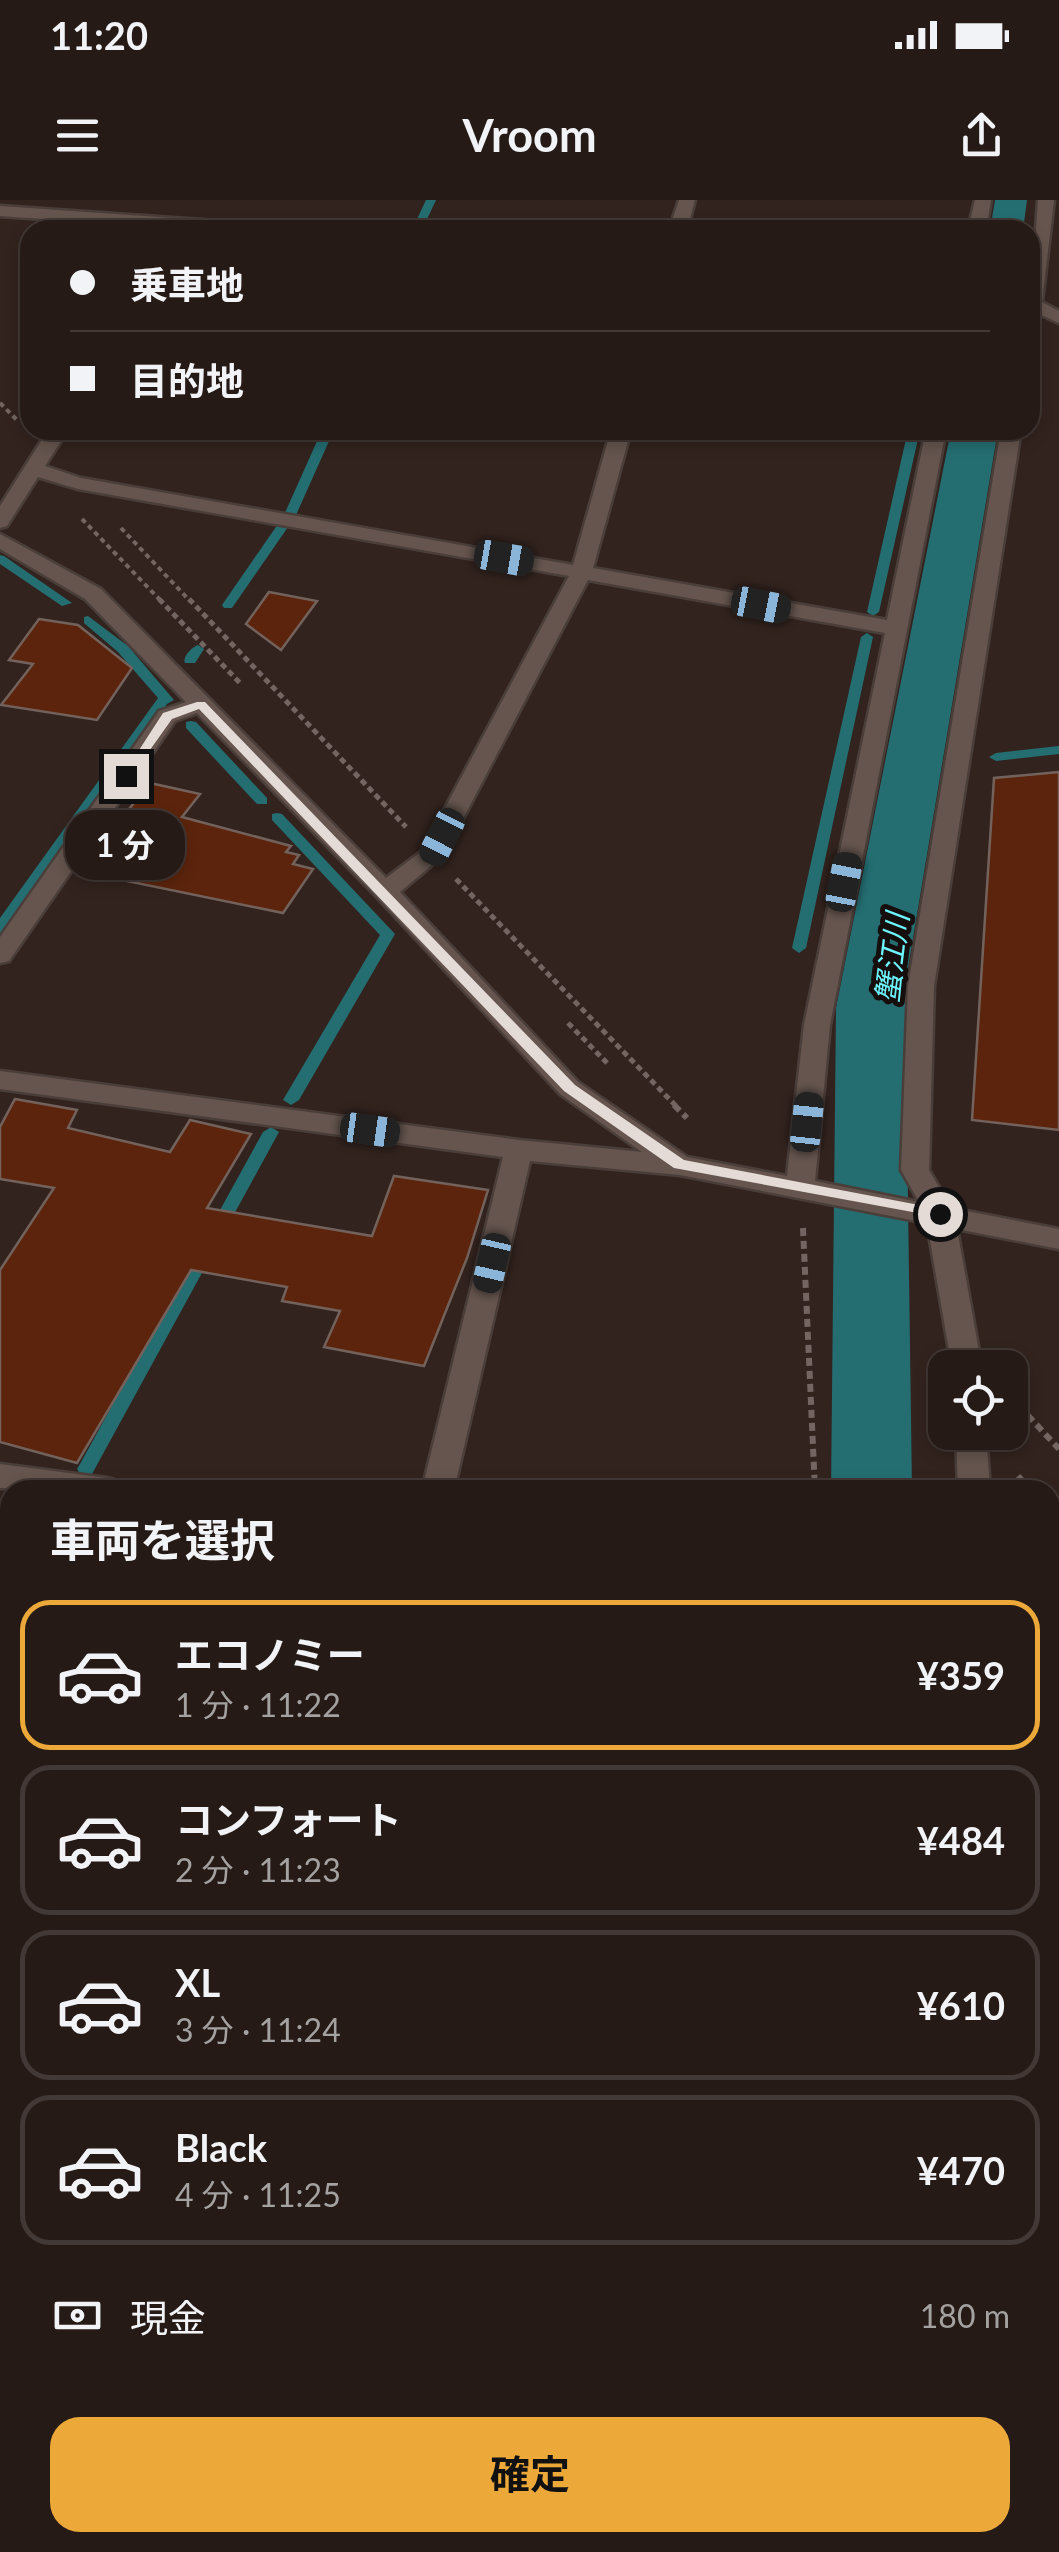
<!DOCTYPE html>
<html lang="ja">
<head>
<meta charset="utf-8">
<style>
	:root { --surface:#261a16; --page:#322723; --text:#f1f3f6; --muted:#a4a1a1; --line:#423835; --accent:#eca93a }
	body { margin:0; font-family:Lato,"Noto Sans JP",sans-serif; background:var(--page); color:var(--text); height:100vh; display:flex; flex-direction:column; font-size:38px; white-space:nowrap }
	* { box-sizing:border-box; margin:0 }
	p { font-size:32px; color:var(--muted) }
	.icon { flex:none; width:55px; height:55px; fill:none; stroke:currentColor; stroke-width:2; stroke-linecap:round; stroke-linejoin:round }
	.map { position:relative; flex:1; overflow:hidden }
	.sheet { position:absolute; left:0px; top:1280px; width:1060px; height:1072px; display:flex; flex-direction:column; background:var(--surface); border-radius:30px 30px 0 0; box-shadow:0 5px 15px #0003,0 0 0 2px var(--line) }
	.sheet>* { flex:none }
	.guide { position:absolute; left:20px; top:20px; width:1020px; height:220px; border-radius:30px; box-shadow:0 5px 15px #0003,0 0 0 2px var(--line); display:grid; align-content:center; height:220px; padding:0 50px; background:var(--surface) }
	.buttons { position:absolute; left:928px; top:1150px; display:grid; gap:20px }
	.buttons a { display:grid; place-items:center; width:100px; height:100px; border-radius:20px; background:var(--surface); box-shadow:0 5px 15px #0003,0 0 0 2px var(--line); font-size:50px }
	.end { position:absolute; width:45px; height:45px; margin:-22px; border:12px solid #e4dbd7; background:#111; box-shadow:0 0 0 5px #111 }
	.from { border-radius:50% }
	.bubble { position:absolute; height:70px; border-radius:30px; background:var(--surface); box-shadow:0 5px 15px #0003,0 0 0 2px var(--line); font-size:32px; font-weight:700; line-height:70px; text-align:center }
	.car { position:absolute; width:30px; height:60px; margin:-30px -15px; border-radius:12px; box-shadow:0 0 8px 2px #0007; background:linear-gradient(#222 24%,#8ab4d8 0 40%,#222 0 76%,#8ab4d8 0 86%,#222 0) }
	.guide b { display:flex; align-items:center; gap:35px; height:95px; font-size:38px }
	.guide b+b { border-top:2px solid var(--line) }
	.guide i { width:25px; height:25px; background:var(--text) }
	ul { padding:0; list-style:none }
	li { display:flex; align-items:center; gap:30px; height:150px; margin:0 20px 15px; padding:0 30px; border:5px solid var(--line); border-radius:30px }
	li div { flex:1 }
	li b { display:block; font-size:38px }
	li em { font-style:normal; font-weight:700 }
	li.selected { border-color:var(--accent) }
	li>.icon { width:90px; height:90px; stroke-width:1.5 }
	h2 { padding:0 50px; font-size:45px; line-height:120px }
	.pay { display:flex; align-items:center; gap:25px; height:110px; padding:0 50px; font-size:38px }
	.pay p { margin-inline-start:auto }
	.action { display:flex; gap:20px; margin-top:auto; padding:20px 50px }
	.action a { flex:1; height:115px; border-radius:30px; background:var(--accent); color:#111; font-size:40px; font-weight:700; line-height:115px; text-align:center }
	.status { display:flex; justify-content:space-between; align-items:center; height:70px; padding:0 50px; background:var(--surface); direction:ltr }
	.status svg { height:28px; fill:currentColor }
	header { display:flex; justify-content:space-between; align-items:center; height:130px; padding:0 50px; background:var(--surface); font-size:45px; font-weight:700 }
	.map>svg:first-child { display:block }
	.water { fill:#246e72 }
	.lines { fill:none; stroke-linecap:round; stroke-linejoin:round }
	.stream { fill:#246e72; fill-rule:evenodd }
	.building { fill:#5c240c; stroke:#73625b; stroke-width:2.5 }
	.minor-casing { stroke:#4a3e3a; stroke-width:5 }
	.path-far3 { stroke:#736662; stroke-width:4; stroke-dasharray:5 4; stroke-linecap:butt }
	.path-far2 { stroke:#736662; stroke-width:5; stroke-dasharray:6 4; stroke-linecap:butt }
	.path-far1 { stroke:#736662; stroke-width:6; stroke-dasharray:8 5; stroke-linecap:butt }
	.path { stroke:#736662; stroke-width:8; stroke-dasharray:10 6; stroke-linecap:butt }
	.minor { fill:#65554e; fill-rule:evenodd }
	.route { fill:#e4dbd7 }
	.labels { text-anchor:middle; stroke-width:10; stroke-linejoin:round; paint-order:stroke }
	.water-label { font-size:30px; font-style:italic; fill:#6cf5fd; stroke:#150e0c }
</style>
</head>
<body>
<div class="status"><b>11:20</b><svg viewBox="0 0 49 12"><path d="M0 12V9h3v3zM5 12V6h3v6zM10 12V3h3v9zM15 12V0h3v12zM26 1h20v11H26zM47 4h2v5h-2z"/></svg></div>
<header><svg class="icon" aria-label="menu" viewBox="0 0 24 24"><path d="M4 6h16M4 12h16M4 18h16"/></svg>Vroom<svg class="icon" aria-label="share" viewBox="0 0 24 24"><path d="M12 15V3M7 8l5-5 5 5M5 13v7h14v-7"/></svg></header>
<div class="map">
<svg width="1059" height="2352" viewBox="0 0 1059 2352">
	<rect width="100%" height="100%" fill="#32231e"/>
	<g class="water">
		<polygon points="995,0 1027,0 1023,30 990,30"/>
		<polygon points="951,230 998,230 905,786 912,1290 831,1290 836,808"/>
		<polygon points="860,2343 968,2343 969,2352 860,2352"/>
	</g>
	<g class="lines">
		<g class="stream">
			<polygon points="426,0 436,0 422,30 412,30"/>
			<polygon points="322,230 334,230 296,315 286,318 284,315"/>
			<polygon points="908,230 920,230 879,412 873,416 867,412"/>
			<polygon points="278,324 288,327 232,408 224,408 222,405"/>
			<polygon points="0,355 4,356 72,403 62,406 0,364"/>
			<polygon points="88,416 128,446 174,500 167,504 5,731 0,733 0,718 158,498 118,452 84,423 84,417"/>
			<polygon points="867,433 873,437 806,748 799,753 792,748 861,437"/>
			<path d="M198,445l6,4 -9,14h-10c-3,-6 7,-16 13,-18z"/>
			<polygon points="191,521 196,522 267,598 267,604 257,604 186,528 186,522"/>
			<polygon points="1059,546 1059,554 996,561 989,557 996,553"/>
			<polygon points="277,613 282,614 395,734 299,900 291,905 283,900 380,735 272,620 272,614"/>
			<polygon points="271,927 279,932 92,1274 80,1274 77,1269 80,1264 263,932"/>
			<polygon points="10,1398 10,1424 7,1430 0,1432 0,1406 3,1401"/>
			<polygon points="10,2039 10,2078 5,2080 0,2078 0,2047 2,2043"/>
			<polygon points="0,2122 10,2124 10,2148 0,2146"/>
			<polygon points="447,2342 472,2342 472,2352 446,2352"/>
			<polygon points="725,2342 750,2342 751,2352 725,2352"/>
		</g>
	</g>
	<g class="building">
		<polygon points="269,392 317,401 281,450 246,424"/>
		<polygon points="39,419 78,425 132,468 97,520 1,505 33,464 9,460"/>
		<polygon points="1059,572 1059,930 972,920 994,578"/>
		<polygon points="150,583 200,594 182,617 291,646 286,652 299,655 293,664 313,669 283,713 117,679 138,651 102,643"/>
		<polygon points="15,899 77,910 68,928 170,952 190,920 251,934 207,1008 372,1036 394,976 488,990 467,1058 424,1166 324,1147 340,1111 282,1101 287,1087 191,1070 77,1263 0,1242 0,1070 54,988 0,979 0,927"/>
	</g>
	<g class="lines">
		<defs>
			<g id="minor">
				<polygon points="679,0 695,0 687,30 669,30"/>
				<polygon points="975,0 991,0 986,30 968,30"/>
				<polygon points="1038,0 1054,0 1042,102 1059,111 1059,123 1037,113 1030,115"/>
				<polygon points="0,6 275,25 284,30 200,30 0,16"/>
				<path d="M48,230h20l-23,36 36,12 492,87 38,-135h20l-38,138 294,52 39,-190h20l-116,595 -15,156 104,21 -18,-32 7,-184 93,-556h20l-87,556 -5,184 22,38 108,21v20l-102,-20 25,139h-30l-25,-145 -247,-48 -150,-14 -76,329h-32l81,-333 -503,-68v-18l519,69 123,12 -82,-58 -184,-198 -179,-183 -22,8 -166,240 -9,2v-26l159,-226 27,-9 -101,-103 -85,-50v-15l101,55 285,289 36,-27 147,-275 -491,-87 -40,-12 -31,49 -7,2v-22zM588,380l297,53 -81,392 -17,151 -100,-19 -109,-75 -178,-190 44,-37z"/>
				<polygon points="956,1232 986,1232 990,1290 958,1290"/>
				<polygon points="0,1264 107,1278 118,1281 123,1290 0,1288"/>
				<polygon points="10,1434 10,1476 0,1480 0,1438"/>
				<polygon points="1050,1984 1059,1986 1059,2024 1050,2022"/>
				<polygon points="0,2085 10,2086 10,2126 0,2125"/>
				<polygon points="161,2342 204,2342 203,2352 159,2352"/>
				<polygon points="748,2342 790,2342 791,2352 747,2352"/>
			</g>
		</defs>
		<use href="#minor" class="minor-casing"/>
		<g class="path-far3">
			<polyline points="0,203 19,222"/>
			<polyline points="82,319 162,402"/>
			<polyline points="121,328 191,402"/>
		</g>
		<g class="path-far2">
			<polyline points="159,399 240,483"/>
			<polyline points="189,399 406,627"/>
			<polyline points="456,679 677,907"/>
			<polyline points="568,823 608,864"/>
		</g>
		<g class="path-far1">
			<polyline points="674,905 687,918"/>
			<polyline points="803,1028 815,1290"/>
			<polyline points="1010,1196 1059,1249"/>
			<polyline points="1018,1276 1031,1290"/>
			<polyline points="1050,1310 1059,1319"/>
		</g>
		<g class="path">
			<polyline points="1050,2229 1059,2314"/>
			<polyline points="1003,2342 1004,2352"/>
		</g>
		<use href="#minor" class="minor"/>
	</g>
	<polygon class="route" points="197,502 205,502 575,885 684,960 940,1009 945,1010 945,1018 674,968 564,891 199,509 172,519 130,578 121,578 163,513"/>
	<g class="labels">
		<g class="water-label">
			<text transform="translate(893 758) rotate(-83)" y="10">蟹江川</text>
		</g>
	</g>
</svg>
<div class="buttons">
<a><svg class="icon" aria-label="locate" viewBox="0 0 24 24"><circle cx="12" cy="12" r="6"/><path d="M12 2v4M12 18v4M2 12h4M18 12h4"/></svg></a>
</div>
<i class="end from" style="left:940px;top:1014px"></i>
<i class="end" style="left:126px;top:576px"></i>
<div class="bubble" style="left:65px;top:610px;width:120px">1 分</div>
<i class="car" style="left:504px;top:358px;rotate:100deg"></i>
<i class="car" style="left:761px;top:405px;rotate:101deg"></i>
<i class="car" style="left:442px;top:637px;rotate:207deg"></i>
<i class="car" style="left:844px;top:682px;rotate:11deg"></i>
<i class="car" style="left:807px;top:922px;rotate:6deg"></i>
<i class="car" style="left:370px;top:930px;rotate:98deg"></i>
<i class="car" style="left:492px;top:1063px;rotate:193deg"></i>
<div class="guide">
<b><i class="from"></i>乗車地</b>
<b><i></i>目的地</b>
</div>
<section class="sheet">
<h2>車両を選択</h2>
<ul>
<li class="selected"><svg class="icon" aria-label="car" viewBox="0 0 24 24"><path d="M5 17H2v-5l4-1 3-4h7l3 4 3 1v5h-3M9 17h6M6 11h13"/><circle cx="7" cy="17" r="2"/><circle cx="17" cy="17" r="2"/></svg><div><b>エコノミー</b><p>1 分 · 11:22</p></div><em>¥359</em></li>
<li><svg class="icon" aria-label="car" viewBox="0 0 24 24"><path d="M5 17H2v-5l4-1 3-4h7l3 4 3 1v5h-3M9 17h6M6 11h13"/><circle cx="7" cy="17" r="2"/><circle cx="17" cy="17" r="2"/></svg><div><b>コンフォート</b><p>2 分 · 11:23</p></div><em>¥484</em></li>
<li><svg class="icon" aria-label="car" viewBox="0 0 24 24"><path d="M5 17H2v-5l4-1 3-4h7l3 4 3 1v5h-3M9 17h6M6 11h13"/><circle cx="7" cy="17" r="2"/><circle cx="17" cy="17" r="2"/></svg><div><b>XL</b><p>3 分 · 11:24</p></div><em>¥610</em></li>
<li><svg class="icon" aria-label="car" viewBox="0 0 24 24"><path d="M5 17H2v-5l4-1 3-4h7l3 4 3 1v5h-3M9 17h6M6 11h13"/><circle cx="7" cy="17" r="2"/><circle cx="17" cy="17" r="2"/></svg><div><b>Black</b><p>4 分 · 11:25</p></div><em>¥470</em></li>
</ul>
<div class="pay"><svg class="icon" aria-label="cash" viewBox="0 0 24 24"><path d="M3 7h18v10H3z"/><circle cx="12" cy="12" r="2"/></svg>現金<p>180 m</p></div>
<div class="action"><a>確定</a></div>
</section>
</div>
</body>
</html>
